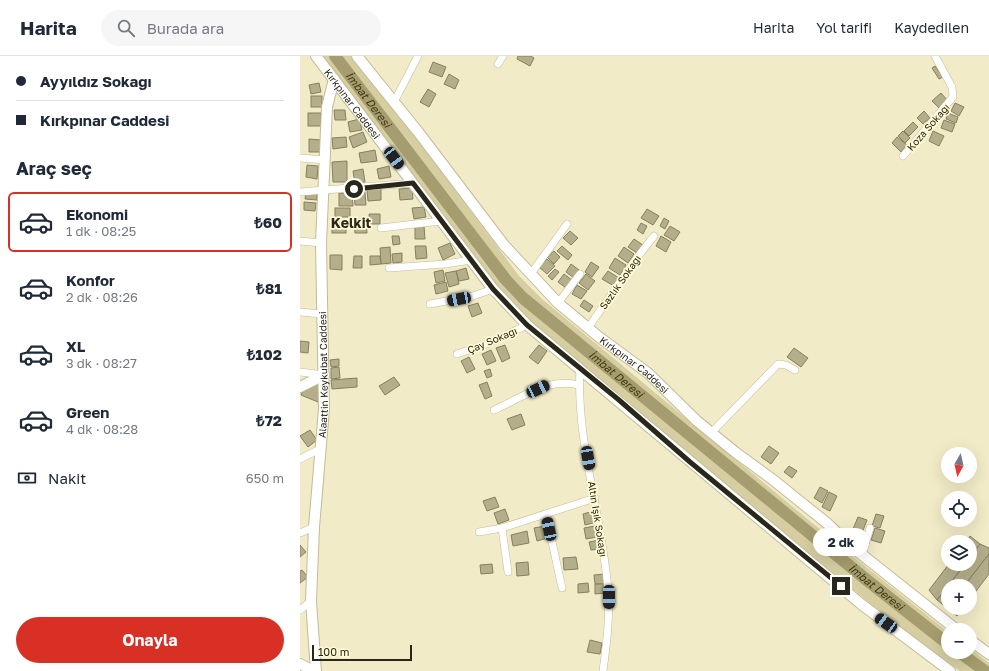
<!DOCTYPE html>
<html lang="tr">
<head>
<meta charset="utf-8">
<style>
	:root { --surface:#fff; --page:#f6f6f7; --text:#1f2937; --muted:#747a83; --line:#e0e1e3; --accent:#d93025 }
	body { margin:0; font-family:"Golos Text",sans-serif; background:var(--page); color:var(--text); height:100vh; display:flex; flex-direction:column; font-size:15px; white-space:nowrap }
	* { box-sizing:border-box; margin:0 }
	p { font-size:13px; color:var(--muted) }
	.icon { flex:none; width:22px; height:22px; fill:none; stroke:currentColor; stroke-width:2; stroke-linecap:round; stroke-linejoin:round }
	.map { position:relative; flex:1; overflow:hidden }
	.drawer { display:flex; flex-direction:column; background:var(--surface); width:300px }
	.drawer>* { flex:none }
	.guide { display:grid; align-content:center; height:88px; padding:0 16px; background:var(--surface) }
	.needle { width:26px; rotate:188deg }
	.tools { position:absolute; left:641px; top:391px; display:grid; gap:8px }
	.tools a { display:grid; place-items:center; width:36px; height:36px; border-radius:50%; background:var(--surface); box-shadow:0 4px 16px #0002; font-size:20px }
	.scale { position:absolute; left:12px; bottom:10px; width:100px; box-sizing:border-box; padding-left:4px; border:2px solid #292719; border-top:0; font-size:11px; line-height:14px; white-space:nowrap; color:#292719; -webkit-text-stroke:3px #fff9d4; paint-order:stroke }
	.end { position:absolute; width:18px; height:18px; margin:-9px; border:5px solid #292719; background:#fff; box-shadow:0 0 0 2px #fff }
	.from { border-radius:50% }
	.bubble { position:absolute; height:28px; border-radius:14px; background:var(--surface); box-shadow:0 4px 16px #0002; font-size:13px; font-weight:700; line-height:28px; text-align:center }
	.car { position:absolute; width:12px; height:24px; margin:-12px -6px; border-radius:5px; box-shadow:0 0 3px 1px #0007; background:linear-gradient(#222 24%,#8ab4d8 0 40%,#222 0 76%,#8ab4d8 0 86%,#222 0) }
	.guide b { display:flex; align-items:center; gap:14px; height:38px; font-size:15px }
	.guide b+b { border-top:1px solid var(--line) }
	.guide i { width:10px; height:10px; background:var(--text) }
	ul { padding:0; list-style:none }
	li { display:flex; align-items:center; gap:12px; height:60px; margin:0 8px 6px; padding:0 8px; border:2px solid transparent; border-radius:6px }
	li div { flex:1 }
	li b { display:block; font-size:15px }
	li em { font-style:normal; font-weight:700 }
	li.current { border-color:var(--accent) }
	li>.icon { width:36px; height:36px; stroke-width:1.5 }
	h2 { padding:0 16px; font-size:18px; line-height:48px }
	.pay { display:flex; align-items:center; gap:10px; height:44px; padding:0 16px; font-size:15px }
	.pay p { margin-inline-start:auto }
	.button { display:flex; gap:8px; margin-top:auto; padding:8px 16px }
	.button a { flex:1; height:46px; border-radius:24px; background:var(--accent); color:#fff; font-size:16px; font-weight:700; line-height:46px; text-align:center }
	header { display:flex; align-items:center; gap:24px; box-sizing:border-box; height:56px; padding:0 20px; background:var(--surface); border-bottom:1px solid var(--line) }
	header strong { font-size:19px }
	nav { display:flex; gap:22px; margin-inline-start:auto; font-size:14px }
	.search { width:280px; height:36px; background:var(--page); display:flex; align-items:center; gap:10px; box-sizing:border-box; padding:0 14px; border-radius:22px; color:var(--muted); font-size:15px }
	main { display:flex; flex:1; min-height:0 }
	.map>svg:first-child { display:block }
	.green { fill:#d6cea1 }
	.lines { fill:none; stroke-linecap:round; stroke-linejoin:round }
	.river { stroke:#a59d6f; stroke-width:12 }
	.building { fill:#b4ae8b; stroke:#86805e }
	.street-casing { stroke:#c2bc98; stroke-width:8 }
	.secondary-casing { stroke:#c2bc98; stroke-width:12 }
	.street { stroke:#fff; stroke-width:7 }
	.secondary { stroke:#fff; stroke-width:10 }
	.route { stroke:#292719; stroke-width:5 }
	.labels { text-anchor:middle; stroke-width:3.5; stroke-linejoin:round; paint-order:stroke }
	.street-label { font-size:10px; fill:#292719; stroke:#fff9d4 }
	.water-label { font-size:11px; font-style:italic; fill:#3e3812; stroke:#fff9d4 }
	.district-label { font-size:14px; font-weight:bold; fill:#292719; stroke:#fff9d4 }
</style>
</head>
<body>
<header>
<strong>Harita</strong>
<div class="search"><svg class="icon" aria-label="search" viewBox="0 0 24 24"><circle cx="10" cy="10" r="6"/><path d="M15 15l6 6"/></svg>Burada ara</div>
<nav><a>Harita</a><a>Yol tarifi</a><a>Kaydedilen</a></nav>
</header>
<main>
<section class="drawer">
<div class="guide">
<b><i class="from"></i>Ayyıldız Sokağı</b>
<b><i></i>Kırkpınar Caddesi</b>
</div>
<h2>Araç seç</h2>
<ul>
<li class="current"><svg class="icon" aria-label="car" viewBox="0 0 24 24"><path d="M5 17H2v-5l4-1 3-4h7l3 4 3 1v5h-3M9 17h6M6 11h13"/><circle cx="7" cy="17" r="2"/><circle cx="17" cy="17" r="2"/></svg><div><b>Ekonomi</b><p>1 dk · 08:25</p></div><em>₺60</em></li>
<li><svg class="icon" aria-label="car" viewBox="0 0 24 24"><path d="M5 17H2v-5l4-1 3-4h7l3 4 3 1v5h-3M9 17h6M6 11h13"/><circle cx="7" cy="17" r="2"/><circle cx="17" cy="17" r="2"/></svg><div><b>Konfor</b><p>2 dk · 08:26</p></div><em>₺81</em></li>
<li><svg class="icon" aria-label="car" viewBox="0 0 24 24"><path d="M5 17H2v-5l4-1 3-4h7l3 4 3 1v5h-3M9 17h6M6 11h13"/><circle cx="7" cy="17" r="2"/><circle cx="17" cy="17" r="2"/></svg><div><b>XL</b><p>3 dk · 08:27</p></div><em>₺102</em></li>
<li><svg class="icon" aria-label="car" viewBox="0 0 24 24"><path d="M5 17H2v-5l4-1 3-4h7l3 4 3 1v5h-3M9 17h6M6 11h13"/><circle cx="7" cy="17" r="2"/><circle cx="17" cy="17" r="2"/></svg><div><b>Green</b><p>4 dk · 08:28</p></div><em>₺72</em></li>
</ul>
<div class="pay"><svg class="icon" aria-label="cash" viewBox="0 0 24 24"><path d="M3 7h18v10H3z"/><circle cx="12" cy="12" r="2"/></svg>Nakit<p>650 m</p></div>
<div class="button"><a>Onayla</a></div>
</section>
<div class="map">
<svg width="689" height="615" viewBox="0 0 689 615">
	<rect width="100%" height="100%" fill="#f2ebc7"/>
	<polygon class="green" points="21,0 51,0 94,52 219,220 242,243 546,495 648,576 648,596 670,596 670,592 689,607 689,615 660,615 605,576 393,402 325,343 230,267 202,235 136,153 76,71"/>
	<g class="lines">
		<g class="river">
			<path id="s1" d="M35,0l171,224 17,18 345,283 80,63"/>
			<polyline points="659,596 685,615"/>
		</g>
	</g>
	<g class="building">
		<polygon points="218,0 231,0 234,2 230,10 217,3"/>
		<polygon points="133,6 146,11 142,21 129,16"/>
		<polygon points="635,10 643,21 639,23 632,12"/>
		<polygon points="149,18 159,24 155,33 144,28"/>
		<polygon points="19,27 21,36 11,38 9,29"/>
		<polygon points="128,33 136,38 129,51 120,46"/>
		<polygon points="641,37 648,45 640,53 632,45"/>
		<rect x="11" y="40" width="11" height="11"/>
		<polygon points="655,47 664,51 659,60 651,55"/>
		<polygon points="34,54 45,54 46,64 35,64"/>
		<polygon points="624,55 630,62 623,68 617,62"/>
		<rect x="8" y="57" width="13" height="13"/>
		<polygon points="648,57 658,61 656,67 646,63"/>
		<polygon points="59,63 62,74 50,76 48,66"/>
		<polygon points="644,64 655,68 652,76 641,72"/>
		<polygon points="613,66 618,71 609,80 604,75"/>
		<polygon points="603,75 610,82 605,87 598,80"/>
		<polygon points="633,75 644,80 639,90 629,85"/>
		<polygon points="63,76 67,86 53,92 49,81"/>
		<polygon points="46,81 47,91 33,93 32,82"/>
		<polygon points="597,81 607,89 601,96 592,87"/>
		<polygon points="9,83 21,84 20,96 9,96"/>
		<polygon points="75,94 77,105 61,107 59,97"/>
		<polygon points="47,105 47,126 33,126 32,106"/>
		<polygon points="7,109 18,110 17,123 6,121"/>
		<polygon points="89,110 91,121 79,123 77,113"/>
		<polygon points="63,113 65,126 55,127 53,115"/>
		<polygon points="112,132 113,143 100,144 99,133"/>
		<polygon points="81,133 81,144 68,145 67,134"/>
		<polygon points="65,136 66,149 55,149 54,137"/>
		<polygon points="6,137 17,137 17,144 5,143"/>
		<polygon points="39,137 52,137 53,150 39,150"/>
		<polygon points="4,146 16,147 15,155 4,154"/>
		<polygon points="124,151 126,161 114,163 112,152"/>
		<rect x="35" y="152" width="15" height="9"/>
		<polygon points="347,153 359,160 353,169 341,162"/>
		<polygon points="69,158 80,158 80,168 70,168"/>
		<polygon points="66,162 67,177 55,177 54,163"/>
		<polygon points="364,162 369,165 365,173 360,170"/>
		<rect x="32" y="164" width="14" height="13"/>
		<polygon points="341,167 347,170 343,178 337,174"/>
		<polygon points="124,170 125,183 115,183 115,171"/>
		<polygon points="370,170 380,176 374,185 364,179"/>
		<polygon points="270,175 278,182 271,189 263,182"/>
		<polygon points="92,180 99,180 100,188 93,189"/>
		<polygon points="361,180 371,186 366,196 356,190"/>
		<polygon points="334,183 343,189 337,197 328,191"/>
		<polygon points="150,187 155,198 143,204 138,192"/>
		<polygon points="115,190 126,190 127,202 116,203"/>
		<polygon points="262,190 272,199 268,204 257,195"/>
		<polygon points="90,191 91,207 81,208 80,192"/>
		<polygon points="324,191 334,198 328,207 318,200"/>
		<polygon points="254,195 260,201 254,208 247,201"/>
		<polygon points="102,197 102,206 93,207 92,198"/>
		<polygon points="30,199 42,199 42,214 30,213"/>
		<polygon points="54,200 62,200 62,212 53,212"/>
		<polygon points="70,200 80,200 81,208 70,209"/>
		<polygon points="315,202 326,209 320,219 309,212"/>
		<polygon points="247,203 255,210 247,218 239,211"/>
		<polygon points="291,206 299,211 292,221 285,216"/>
		<polygon points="271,208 279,214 274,222 266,216"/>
		<polygon points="166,212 169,223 159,225 156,215"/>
		<polygon points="255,213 259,216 252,224 248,220"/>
		<polygon points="143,214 145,225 136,227 134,216"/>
		<polygon points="156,215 159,228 149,231 145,217"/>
		<polygon points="308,215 319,222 314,230 302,223"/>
		<polygon points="264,218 272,224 266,232 258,226"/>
		<polygon points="286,218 295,225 288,234 279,227"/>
		<polygon points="146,226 148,235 136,238 134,229"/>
		<polygon points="277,229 287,235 281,243 272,238"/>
		<polygon points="284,244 293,250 289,256 280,250"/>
		<polygon points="178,247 182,257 172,261 168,250"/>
		<polygon points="0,285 9,286 8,297 0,296"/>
		<polygon points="205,289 210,302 202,306 196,292"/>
		<polygon points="239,289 247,295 238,308 229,301"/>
		<polygon points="494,292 508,302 501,311 487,301"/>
		<polygon points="191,294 196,305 187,309 182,298"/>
		<polygon points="169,301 175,313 167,317 161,305"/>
		<polygon points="39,303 39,310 31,311 30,304"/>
		<polygon points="39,311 40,322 31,323 31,312"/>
		<polygon points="190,313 192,320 187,322 184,315"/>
		<polygon points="94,321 100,329 85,339 79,330"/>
		<polygon points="57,322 57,331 32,333 31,324"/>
		<polygon points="14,324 22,328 21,340 18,346 1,339 4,332 7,334 9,329"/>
		<polygon points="187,326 192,340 185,343 179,329"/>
		<polygon points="221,358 225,369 212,374 207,363"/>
		<polygon points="10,374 17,384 8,391 0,380"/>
		<polygon points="469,390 479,397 471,408 461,401"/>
		<polygon points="489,410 497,415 492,422 484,416"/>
		<polygon points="520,431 528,435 522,447 514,442"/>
		<polygon points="529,436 537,440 530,455 522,451"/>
		<polygon points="195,441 199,451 187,455 183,445"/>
		<polygon points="205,453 209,464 198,468 194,457"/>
		<polygon points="294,455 297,466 285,469 283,458"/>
		<polygon points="576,458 584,460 580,472 572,470"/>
		<polygon points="558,461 567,464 562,477 553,473"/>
		<polygon points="245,470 248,482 237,485 234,472"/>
		<polygon points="295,470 297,481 286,483 284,472"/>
		<polygon points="575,472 585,475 581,487 571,484"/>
		<polygon points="227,475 229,487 213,490 211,479"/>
		<polygon points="670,480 680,488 670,502 670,486 666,486"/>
		<polygon points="299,484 300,493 291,494 289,486"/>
		<polygon points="680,488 689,492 689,498 664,530 648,530 665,508 670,508 670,502"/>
		<polygon points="0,489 6,496 0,501"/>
		<polygon points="689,498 689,518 670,543 670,530 664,530"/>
		<polygon points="276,501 278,513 264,514 263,502"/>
		<polygon points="228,506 229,519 217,520 216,507"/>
		<polygon points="192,508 193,517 181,518 180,509"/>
		<polygon points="649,508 665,508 637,544 629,534"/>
		<polygon points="2,514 8,521 0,527 0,515"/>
		<polygon points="304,518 305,528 295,528 294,519"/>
		<polygon points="288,527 289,536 278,537 278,528"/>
		<polygon points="295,528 305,528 306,537 295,538"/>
		<polygon points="648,530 648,551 647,552 637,544"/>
		<polygon points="648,551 648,552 663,552 657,560 647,552"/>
		<polygon points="290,584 302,587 300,598 287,596"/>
	</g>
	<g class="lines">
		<defs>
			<g id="street">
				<polyline points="198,8 203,0"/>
				<polyline points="94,46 118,0"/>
				<polyline points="603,100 653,41 652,31 635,0"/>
				<polyline points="0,102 25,104"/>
				<polyline points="0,136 113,127"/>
				<polyline points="81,172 141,165"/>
				<polyline points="0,185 21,187"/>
				<polyline points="89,212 145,208 171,204"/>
				<polyline points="230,219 267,168"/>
				<polyline points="258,247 280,218"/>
				<polyline points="130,248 173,240 193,233"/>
				<polyline points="0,256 22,258"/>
				<polyline points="288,272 336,203 354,180"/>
				<polyline points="157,298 189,287 227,269"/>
				<path d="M280,312c-4,70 20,142 27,212 4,30 0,61 -4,91"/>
				<polyline points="0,316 24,319"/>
				<path d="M194,354c28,-12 53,-33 85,-25"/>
				<polyline points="412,376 478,308 486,309 495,314"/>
				<polyline points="0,403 20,393"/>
				<polyline points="246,458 262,532"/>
				<polyline points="202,472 208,516"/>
				<polyline points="179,476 202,472 295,442"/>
				<polyline points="0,477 14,471"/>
				<polyline points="562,499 570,472"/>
				<polyline points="0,554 11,545"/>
			</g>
			<g id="secondary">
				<path id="s2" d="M16,0l177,233 34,36 334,279 89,67"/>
				<path id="s3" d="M57,0l62,77 85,112 54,58 41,34 49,36 49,48 38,31 37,27 56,45 23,22 106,84"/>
				<polyline points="0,331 24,319"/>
				<polyline points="670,584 689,598"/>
				<polyline points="0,608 14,615"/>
				<path id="s4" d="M16,615l-5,-70 3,-74 10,-118 -3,-166 6,-136 7,-28"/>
			</g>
		</defs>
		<use href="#street" class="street-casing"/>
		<use href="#secondary" class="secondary-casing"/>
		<use href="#street" class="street"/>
		<use href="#secondary" class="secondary"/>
	</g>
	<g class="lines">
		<polyline class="route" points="54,133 113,127 193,233 227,269 319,344 390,406 541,530"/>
	</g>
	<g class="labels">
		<g class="street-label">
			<text dy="4" stroke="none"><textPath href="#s2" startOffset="60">Kırkpınar Caddesi</textPath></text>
			<text transform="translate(628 71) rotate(-49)" y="4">Koza Sokağı</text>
			<text transform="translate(320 226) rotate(-55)" y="4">Sazlık Sokağı</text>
			<text transform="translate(192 284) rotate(-23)" y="4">Çay Sokağı</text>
			<text dy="4" stroke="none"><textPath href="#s3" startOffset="417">Kırkpınar Caddesi</textPath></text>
			<text dy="4" stroke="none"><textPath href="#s4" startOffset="297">Alaattin Keykubat Caddesi</textPath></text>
			<text transform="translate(298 463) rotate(81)" y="4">Altın Işık Sokağı</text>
		</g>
		<g class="water-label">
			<text dy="4" stroke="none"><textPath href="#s1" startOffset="55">İmbat Deresi</textPath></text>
			<text dy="4" stroke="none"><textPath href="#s1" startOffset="427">İmbat Deresi</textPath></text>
			<text dy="4" stroke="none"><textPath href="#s1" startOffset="763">İmbat Deresi</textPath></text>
		</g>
		<g class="district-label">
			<text x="51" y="172">Kelkit</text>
		</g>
	</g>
</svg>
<div class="tools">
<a><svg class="needle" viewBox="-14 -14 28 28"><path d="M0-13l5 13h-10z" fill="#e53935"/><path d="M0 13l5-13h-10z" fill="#747a83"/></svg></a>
<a><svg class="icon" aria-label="locate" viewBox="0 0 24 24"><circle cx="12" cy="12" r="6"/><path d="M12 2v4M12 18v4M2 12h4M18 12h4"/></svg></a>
<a><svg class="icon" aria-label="layers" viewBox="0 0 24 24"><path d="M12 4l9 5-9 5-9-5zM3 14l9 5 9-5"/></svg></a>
<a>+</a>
<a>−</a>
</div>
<div class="scale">100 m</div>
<i class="end from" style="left:54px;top:133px"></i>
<i class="end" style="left:541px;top:530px"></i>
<div class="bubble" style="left:513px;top:472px;width:56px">2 dk</div>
<i class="car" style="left:94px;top:102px;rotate:143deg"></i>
<i class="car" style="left:159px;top:243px;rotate:259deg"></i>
<i class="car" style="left:238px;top:333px;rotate:65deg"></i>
<i class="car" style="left:288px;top:402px;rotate:170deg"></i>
<i class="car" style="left:249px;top:473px;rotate:348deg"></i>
<i class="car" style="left:309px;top:541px;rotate:180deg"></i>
<i class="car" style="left:586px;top:567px;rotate:305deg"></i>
</div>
</main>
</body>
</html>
